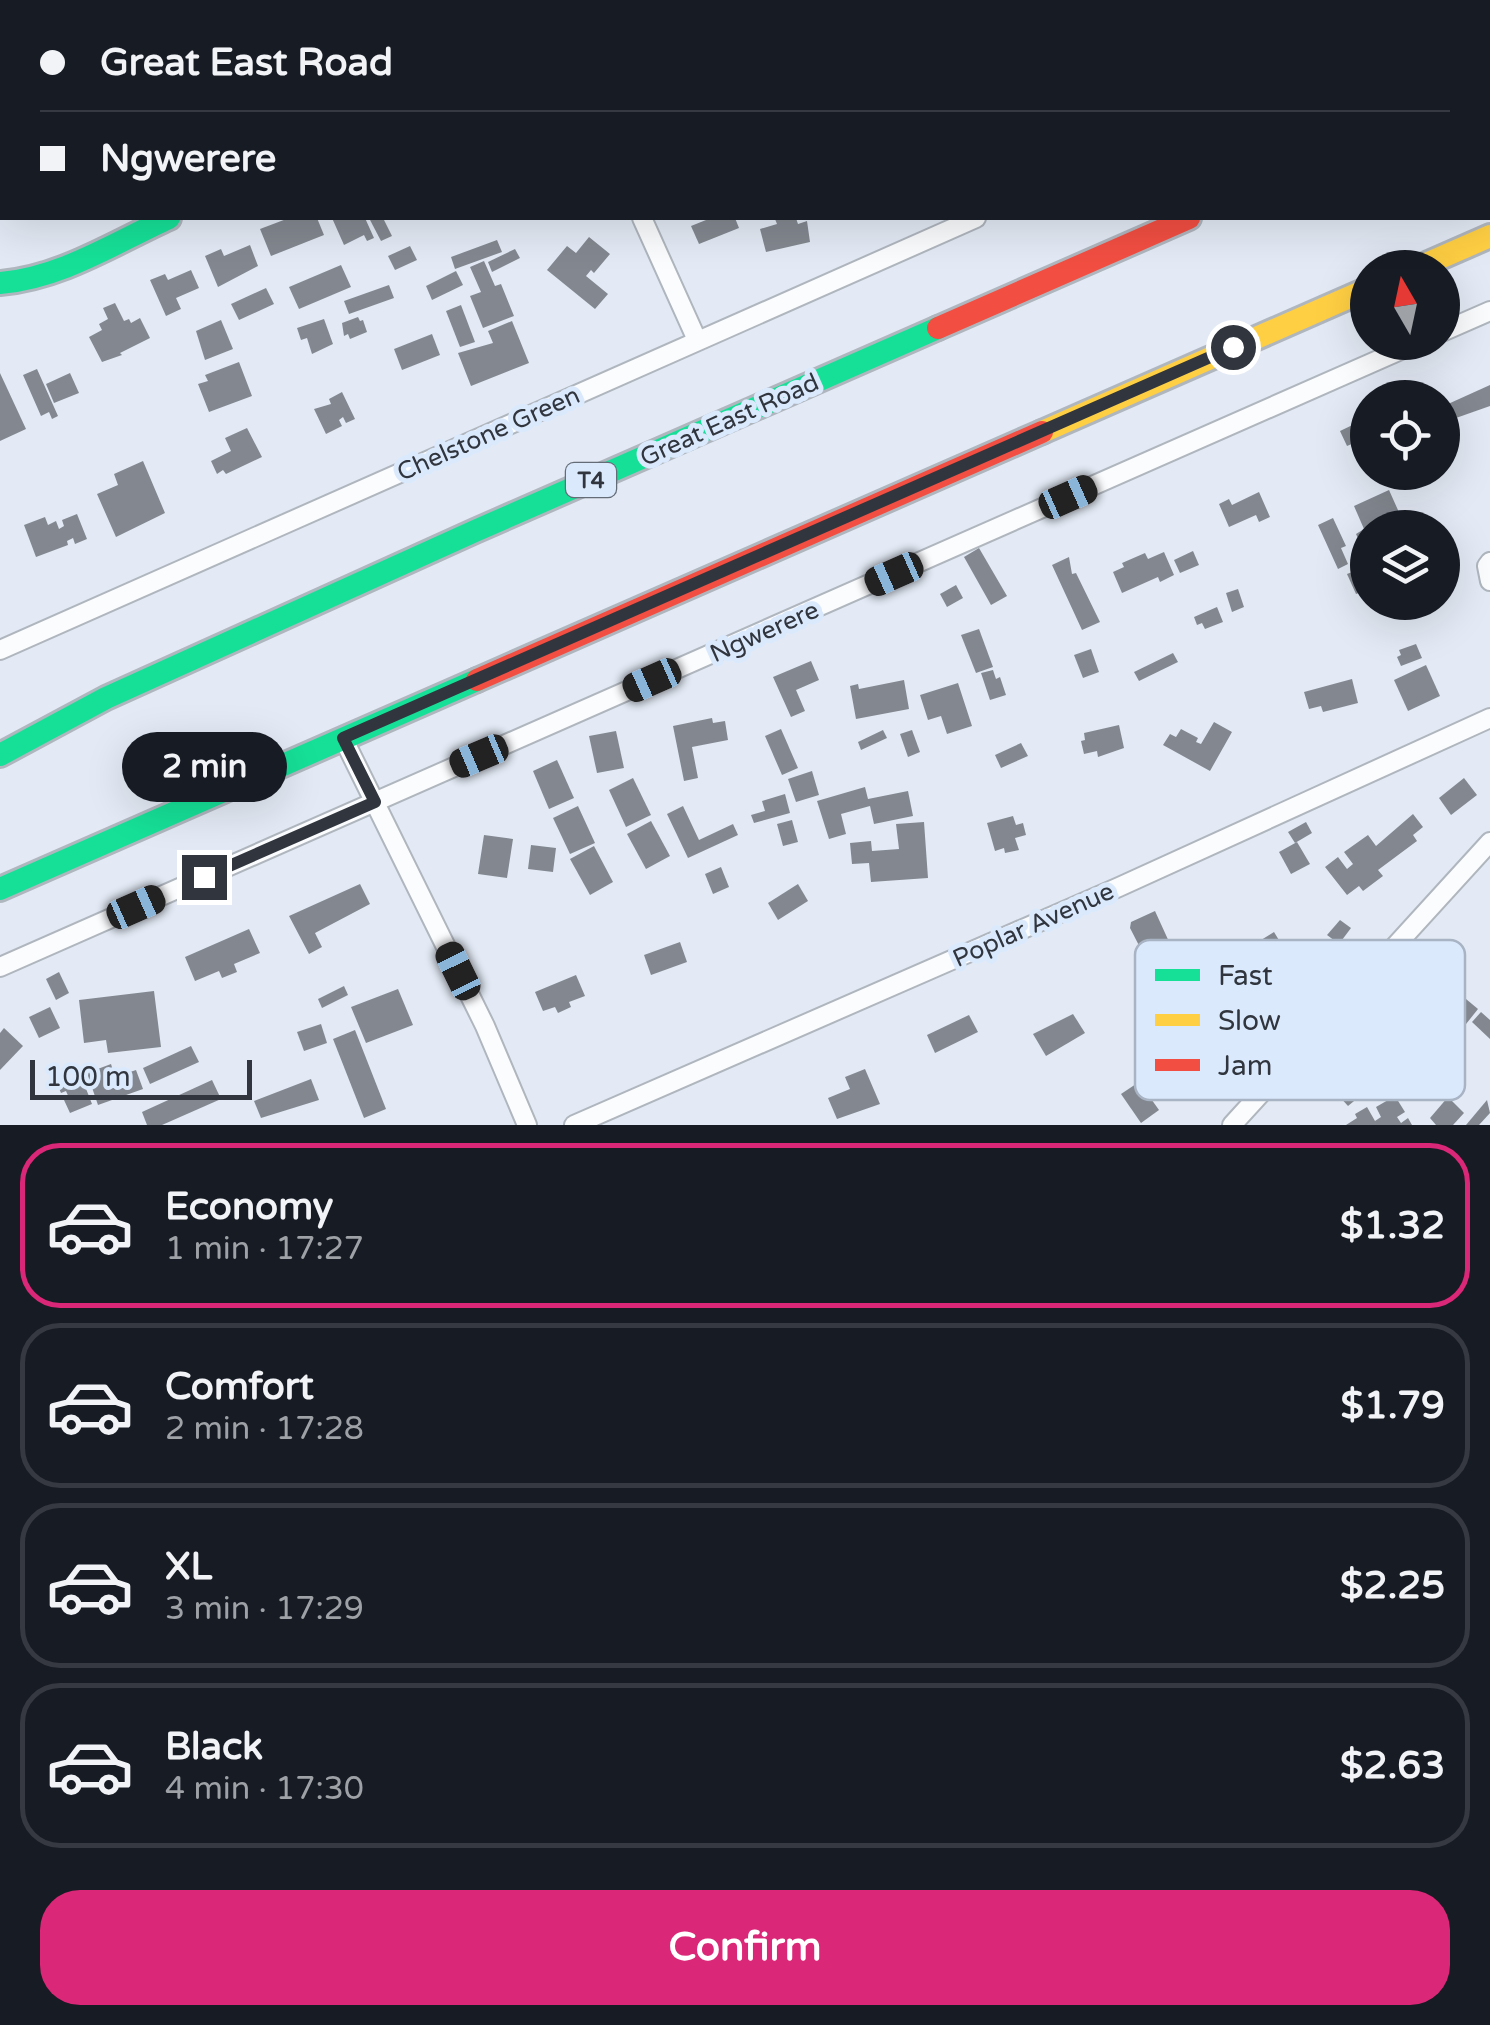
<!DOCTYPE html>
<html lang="en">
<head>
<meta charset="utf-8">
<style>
	:root { --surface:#171b24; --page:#20242c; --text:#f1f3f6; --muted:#9ea1a6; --line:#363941; --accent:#db2777 }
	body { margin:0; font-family:"Varela Round",sans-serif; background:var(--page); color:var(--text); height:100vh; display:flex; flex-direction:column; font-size:38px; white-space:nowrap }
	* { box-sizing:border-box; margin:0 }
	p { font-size:32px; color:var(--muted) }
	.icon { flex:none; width:55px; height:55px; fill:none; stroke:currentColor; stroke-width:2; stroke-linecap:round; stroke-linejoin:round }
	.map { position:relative; height:1125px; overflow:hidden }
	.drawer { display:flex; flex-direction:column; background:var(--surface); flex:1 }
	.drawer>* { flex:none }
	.top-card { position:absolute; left:0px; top:0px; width:1490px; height:220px; box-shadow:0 10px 40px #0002; display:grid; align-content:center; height:220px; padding:0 40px; background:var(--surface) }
	.needle { width:65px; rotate:351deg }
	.fabs { position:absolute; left:1350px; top:250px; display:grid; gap:20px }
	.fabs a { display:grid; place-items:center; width:110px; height:110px; border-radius:50%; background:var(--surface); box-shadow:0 10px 40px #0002; font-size:50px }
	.scale { position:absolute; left:30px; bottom:25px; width:222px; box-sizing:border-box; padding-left:10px; border:5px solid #31363e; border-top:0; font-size:28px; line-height:35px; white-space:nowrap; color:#31363e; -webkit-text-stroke:8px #dbe9fd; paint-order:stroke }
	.end { position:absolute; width:45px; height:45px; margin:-22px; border:12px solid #31363e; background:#fff; box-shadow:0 0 0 5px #fff }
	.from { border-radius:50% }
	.bubble { position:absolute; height:70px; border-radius:35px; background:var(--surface); box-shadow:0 10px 40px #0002; font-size:32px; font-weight:800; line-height:70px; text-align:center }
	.car { position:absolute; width:30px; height:60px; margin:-30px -15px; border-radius:12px; box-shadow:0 0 8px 2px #0007; background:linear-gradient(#222 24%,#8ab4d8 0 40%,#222 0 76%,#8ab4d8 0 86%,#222 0) }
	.top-card b { display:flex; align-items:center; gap:35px; height:95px; font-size:38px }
	.top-card b+b { border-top:2px solid var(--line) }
	.top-card i { width:25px; height:25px; background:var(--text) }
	ul { padding:18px 0 0; list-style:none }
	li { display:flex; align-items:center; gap:30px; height:165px; margin:0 20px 15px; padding:0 20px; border:5px solid var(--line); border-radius:40px }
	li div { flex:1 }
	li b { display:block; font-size:38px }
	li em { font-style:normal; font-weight:800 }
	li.current { border-color:var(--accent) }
	li>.icon { width:90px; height:90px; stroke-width:1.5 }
	.primary-button { display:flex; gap:20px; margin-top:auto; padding:20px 40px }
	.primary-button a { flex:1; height:115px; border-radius:40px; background:var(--accent); color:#fff; font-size:40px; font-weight:800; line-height:115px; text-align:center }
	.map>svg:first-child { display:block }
	.building { fill:#838890 }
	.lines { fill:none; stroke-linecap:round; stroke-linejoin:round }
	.street-casing { stroke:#b0b6be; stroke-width:22 }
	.fast-casing { stroke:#b0b6be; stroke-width:28 }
	.slow-casing { stroke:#b0b6be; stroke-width:28 }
	.jam-casing { stroke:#b0b6be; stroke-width:28 }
	.street { stroke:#fbfcfe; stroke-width:18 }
	.fast { stroke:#16e098; stroke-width:22 }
	.slow { stroke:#ffcf43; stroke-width:22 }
	.jam { stroke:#f24e42; stroke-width:22 }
	.route { stroke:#31363e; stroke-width:12 }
	.labels { text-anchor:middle; stroke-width:10; stroke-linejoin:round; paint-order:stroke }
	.shield { fill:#dbe9fd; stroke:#646c77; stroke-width:2.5 }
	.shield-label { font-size:22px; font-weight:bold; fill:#31363e }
	.street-label { font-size:25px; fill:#31363e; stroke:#dbe9fd }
	.key { fill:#dbe9fd; stroke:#a8b3c4; stroke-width:2.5 }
	.key-label { font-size:28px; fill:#31363e }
</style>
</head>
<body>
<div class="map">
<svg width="1490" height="1125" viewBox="0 0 1490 1125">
	<rect width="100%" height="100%" fill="#e3eaf5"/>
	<g class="building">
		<polygon points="289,218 317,218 324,235 271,256 260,229"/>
		<polygon points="332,218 365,218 374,238 367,241 364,235 344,245"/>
		<polygon points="369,218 383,218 392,236 381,241"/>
		<polygon points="711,218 735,218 739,228 699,244 691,226"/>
		<polygon points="796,218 798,224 807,221 810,242 766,252 760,229 777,224 775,219"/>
		<polygon points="589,237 610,254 594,273 591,270 586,276 608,294 595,309 547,270 567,246 576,253"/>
		<polygon points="497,240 502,252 455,269 451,257"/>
		<polygon points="250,245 258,266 218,287 205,256 221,249 224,256"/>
		<polygon points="410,246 417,260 395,270 388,256"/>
		<polygon points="515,249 520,258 492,272 488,262"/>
		<polygon points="484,261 495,286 501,284 514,316 483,328 470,296 481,292 470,267"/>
		<polygon points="341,265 351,287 299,309 289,287"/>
		<polygon points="191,270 199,288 176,298 181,309 166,316 150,280 165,274 168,280"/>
		<polygon points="456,271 463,285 432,300 426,286"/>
		<polygon points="389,285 394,298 349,314 344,301"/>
		<polygon points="266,288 274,304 239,320 231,304"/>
		<polygon points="115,303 124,321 129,319 131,323 140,318 150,338 120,353 122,355 102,362 89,337 102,330 99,324 108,319 103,308"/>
		<polygon points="461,305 475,342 460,347 446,311"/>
		<polygon points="358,317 360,321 363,320 367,332 350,339 348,334 344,336 342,323"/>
		<polygon points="324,319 333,344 312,354 307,338 301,340 297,328"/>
		<polygon points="221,320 233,349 205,360 196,331"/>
		<polygon points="512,321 529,363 471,386 458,353 493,343 488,331"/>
		<polygon points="432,334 440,355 402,370 394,349"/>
		<polygon points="239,362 252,396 209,412 198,384 208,381 205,375"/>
		<polygon points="37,369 58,416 52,419 49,412 41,416 23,375"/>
		<polygon points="0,373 26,429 0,441"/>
		<polygon points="70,373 79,393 54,403 46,384"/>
		<polygon points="1490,385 1490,406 1456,418 1448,404"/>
		<polygon points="342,392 355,419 346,423 343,417 339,420 342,426 326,434 314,409 331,404 329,399"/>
		<polygon points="1363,420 1368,437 1347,446 1340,431"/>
		<polygon points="247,428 262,457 226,474 223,470 217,474 211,461 231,451 225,438"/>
		<polygon points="143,461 165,513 116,537 97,494 118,485 114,474"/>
		<polygon points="1389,490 1406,528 1368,528 1368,551 1364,552 1356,534 1364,529 1354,506"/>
		<polygon points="1259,492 1270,517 1259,522 1256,515 1229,527 1219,504 1229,499 1232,505"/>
		<polygon points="77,514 87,539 75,544 73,538 67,541 68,545 36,557 24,525 45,517 48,525 56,521 59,529 64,526 62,520"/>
		<polygon points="1333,518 1346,546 1341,548 1348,564 1338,569 1318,525"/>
		<polygon points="979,548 1007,596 991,605 964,557"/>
		<polygon points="1193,551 1199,565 1180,573 1174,560"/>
		<polygon points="1164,552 1174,575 1160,582 1158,577 1122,593 1113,572 1124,567 1122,563 1145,553 1148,559"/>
		<polygon points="1069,557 1072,574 1076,573 1100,622 1082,630 1052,565"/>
		<polygon points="1368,566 1368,590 1356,594 1347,574"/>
		<polygon points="956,585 963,598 947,607 940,594"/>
		<polygon points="1238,589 1244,607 1232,612 1226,593"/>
		<polygon points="1217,607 1223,622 1205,629 1202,623 1197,625 1194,617"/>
		<polygon points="979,629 993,667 976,673 961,635"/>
		<polygon points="1416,644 1422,658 1401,666 1397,657 1401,655 1399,650"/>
		<polygon points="1091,649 1099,672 1083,678 1074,655"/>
		<polygon points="1173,653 1178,662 1139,681 1134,672"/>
		<polygon points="811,661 819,680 796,690 805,711 791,717 773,677"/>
		<polygon points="1426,665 1440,696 1408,711 1394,680"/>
		<polygon points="993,670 996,679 1000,677 1006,695 990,700 981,673"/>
		<polygon points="1352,679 1358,703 1323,712 1321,706 1309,709 1304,692"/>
		<polygon points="904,680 909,709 856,719 850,686 858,684 859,689"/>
		<polygon points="958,683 972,726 947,734 941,716 928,720 920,695"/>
		<polygon points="712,718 713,723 725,721 728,740 692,747 698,778 684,781 673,726"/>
		<polygon points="1214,722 1232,732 1210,771 1163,745 1170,734 1176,737 1181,729 1198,738 1196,742 1201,744"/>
		<polygon points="1119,725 1124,748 1098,757 1097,751 1084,754 1081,741 1085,740 1084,733"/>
		<polygon points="781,729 798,768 782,775 765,736"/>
		<polygon points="883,730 887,738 861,750 858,742"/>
		<polygon points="912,730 920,752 908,757 900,734"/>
		<polygon points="616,731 624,768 597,773 589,736"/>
		<polygon points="1021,743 1028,756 1001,768 995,755"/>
		<polygon points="557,760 574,798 549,809 533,771"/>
		<polygon points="812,771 819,795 796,802 788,779"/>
		<polygon points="633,778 651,815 626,827 609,790"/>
		<polygon points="1464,778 1477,795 1451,815 1439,798"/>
		<polygon points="865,787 868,799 908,791 913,816 874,824 870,806 841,814 846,834 829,839 817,801"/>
		<polygon points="785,794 790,813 754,823 751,815 765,811 762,801"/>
		<polygon points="578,806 595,843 570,854 553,818"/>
		<polygon points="683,806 699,840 733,824 738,835 688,858 667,814"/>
		<polygon points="1413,814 1423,827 1413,835 1417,841 1378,870 1383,876 1363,891 1359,886 1347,895 1325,867 1338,857 1347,869 1353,864 1344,852 1368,835 1376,846"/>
		<polygon points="1013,816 1016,825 1023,823 1026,835 1015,838 1019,850 1005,853 1004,848 995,851 987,823"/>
		<polygon points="792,820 798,842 783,846 777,824"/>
		<polygon points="651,821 670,856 646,869 627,834"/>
		<polygon points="924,822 928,878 871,882 869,863 852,864 850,843 871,841 872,851 899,849 896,824"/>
		<polygon points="1306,822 1312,833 1295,843 1288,832"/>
		<polygon points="484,835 513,839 507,878 478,874"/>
		<polygon points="1297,842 1310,864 1291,874 1279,852"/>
		<polygon points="531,845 556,848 553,872 528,869"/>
		<polygon points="594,846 613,882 590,895 570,859"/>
		<polygon points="721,867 729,887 713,894 705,874"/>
		<polygon points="360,884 370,904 315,933 322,947 309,954 289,916"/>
		<polygon points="798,884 808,901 778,920 768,903"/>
		<polygon points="1155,911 1181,968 1153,980 1147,966 1149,965 1130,928 1131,922"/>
		<polygon points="1340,920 1351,928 1339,944 1327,935"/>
		<polygon points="249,929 260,953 234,964 237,972 222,978 219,971 195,981 185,957"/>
		<polygon points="1274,932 1285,950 1245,974 1236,960 1247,953 1245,950"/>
		<polygon points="680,942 687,962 651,975 644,955"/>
		<polygon points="59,972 69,993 56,1000 46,979"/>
		<polygon points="576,975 585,996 569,1002 571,1007 558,1013 555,1007 543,1011 535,992"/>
		<polygon points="344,986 348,995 322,1008 318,999"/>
		<polygon points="398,989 413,1025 366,1043 351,1007"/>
		<polygon points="154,991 161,1047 108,1053 106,1040 84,1043 79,1000"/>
		<polygon points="1460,994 1478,1009 1439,1058 1421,1043"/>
		<polygon points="50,1007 60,1028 39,1038 29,1017"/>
		<polygon points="1481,1012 1490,1020 1490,1039 1472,1022"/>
		<polygon points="1073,1014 1085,1033 1046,1056 1033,1034"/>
		<polygon points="969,1015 978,1032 935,1053 927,1035"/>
		<polygon points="321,1024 327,1043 304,1051 297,1032"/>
		<polygon points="4,1028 23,1046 0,1070 0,1033"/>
		<polygon points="355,1030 386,1109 364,1118 333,1039"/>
		<polygon points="191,1046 199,1062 150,1084 143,1068"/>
		<polygon points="1358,1061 1376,1083 1348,1106 1329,1085"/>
		<polygon points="111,1064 115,1077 136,1070 143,1089 98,1105 87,1073"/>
		<polygon points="865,1069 880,1104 837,1119 828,1098 850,1089 845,1077"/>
		<polygon points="81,1076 92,1104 70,1113 64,1100 69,1098 66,1091 61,1093 58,1086"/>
		<polygon points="311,1079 319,1100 261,1118 254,1101"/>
		<polygon points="212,1080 221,1099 162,1125 147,1125 142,1112"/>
		<polygon points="1139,1082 1159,1110 1141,1123 1121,1094"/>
		<polygon points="1395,1096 1405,1112 1397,1117 1401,1123 1408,1118 1412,1125 1346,1125 1357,1118 1355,1114 1367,1107 1375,1121 1381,1117 1376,1107"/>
		<polygon points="1448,1097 1464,1113 1453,1125 1436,1125 1430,1118"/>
		<polygon points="1487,1100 1490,1113 1479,1125 1466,1125"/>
	</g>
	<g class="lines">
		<defs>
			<g id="street">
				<polyline points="371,0 372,2"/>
				<polyline points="1466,2 1471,0"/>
				<polyline points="0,22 2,23"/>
				<polyline points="642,218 697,340"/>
				<polyline points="1442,332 1490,311"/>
				<polyline points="1490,562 1487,566 1490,581"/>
				<polyline points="0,650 976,218"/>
				<polyline points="343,738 485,1026 527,1125"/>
				<polyline points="0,967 1419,342"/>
				<polyline points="574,1125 1119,887 1490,718"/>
				<polyline points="1232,1125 1490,842"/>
			</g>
			<g id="fast">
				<polyline points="1488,88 1490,87"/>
				<path d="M0,283c61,-5 114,-40 169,-65"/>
				<polyline points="0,755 106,698 475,531 938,328"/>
				<polyline points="0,889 477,680"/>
			</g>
			<g id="slow">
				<polyline points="649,2 655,0"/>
				<polyline points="1417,268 1490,236"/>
				<polyline points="1042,432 1368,289"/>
			</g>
			<g id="jam">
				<polyline points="938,328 1189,218"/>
				<polyline points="477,680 1042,432"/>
			</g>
		</defs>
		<use href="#street" class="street-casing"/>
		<use href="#fast" class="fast-casing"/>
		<use href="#slow" class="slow-casing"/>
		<use href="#jam" class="jam-casing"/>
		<use href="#street" class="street"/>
		<use href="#fast" class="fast"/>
		<use href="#slow" class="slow"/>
		<use href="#jam" class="jam"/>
	</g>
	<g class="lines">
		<polyline class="route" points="204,877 375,802 343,738 1233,347"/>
	</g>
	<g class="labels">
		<rect class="shield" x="566" y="463" width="50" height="34" rx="8"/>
		<g class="shield-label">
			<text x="591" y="488">T4</text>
		</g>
		<g class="street-label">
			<text transform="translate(729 419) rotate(-24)" y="9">Great East Road</text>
			<text transform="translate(488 433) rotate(-24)" y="9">Chelstone Green</text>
			<text transform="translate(764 631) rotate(-24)" y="9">Ngwerere</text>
			<text transform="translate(1033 924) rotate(-24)" y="9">Poplar Avenue</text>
		</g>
	</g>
	<rect x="1135" y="940" width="330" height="160" rx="15" class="key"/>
	<rect x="1155" y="969" width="45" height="12" fill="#16e098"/>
	<rect x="1155" y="1014" width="45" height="12" fill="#ffcf43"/>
	<rect x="1155" y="1059" width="45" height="12" fill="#f24e42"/>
	<g class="key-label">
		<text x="1218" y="985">Fast</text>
		<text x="1218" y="1030">Slow</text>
		<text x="1218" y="1075">Jam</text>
	</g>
</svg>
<div class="fabs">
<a><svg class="needle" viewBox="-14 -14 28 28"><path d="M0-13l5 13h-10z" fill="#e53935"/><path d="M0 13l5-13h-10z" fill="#9ea1a6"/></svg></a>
<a><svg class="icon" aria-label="locate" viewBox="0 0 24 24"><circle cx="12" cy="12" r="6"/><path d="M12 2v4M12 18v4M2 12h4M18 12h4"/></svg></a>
<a><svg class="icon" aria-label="layers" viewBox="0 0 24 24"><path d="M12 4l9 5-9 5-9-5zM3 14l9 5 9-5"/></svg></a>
</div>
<div class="scale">100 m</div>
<i class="end from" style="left:1233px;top:347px"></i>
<i class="end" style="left:204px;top:877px"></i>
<div class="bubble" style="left:122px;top:732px;width:165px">2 min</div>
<i class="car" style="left:1068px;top:497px;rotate:66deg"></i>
<i class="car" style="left:894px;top:574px;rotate:246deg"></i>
<i class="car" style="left:652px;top:680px;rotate:246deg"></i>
<i class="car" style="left:479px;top:756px;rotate:247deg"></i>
<i class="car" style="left:136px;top:907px;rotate:66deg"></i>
<i class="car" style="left:458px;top:971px;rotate:334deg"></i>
<div class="top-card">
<b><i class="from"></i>Great East Road</b>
<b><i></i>Ngwerere</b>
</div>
</div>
<section class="drawer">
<ul>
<li class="current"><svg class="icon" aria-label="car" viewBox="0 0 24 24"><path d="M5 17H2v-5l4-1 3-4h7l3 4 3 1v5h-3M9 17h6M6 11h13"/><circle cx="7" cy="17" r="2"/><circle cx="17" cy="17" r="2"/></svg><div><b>Economy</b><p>1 min · 17:27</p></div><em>$1.32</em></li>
<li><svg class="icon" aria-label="car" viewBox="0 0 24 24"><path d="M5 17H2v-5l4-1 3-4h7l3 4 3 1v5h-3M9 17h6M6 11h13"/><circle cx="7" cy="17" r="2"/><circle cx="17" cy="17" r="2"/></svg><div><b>Comfort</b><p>2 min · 17:28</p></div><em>$1.79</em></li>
<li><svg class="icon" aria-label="car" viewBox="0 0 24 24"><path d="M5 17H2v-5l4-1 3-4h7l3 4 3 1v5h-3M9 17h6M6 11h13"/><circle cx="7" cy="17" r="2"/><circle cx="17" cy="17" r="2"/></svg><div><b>XL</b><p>3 min · 17:29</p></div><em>$2.25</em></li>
<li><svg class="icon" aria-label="car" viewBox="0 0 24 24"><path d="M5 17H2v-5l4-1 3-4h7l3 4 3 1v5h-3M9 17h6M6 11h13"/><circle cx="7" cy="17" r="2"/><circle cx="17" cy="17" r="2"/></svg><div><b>Black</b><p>4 min · 17:30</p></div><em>$2.63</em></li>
</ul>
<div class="primary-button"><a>Confirm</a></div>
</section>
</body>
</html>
